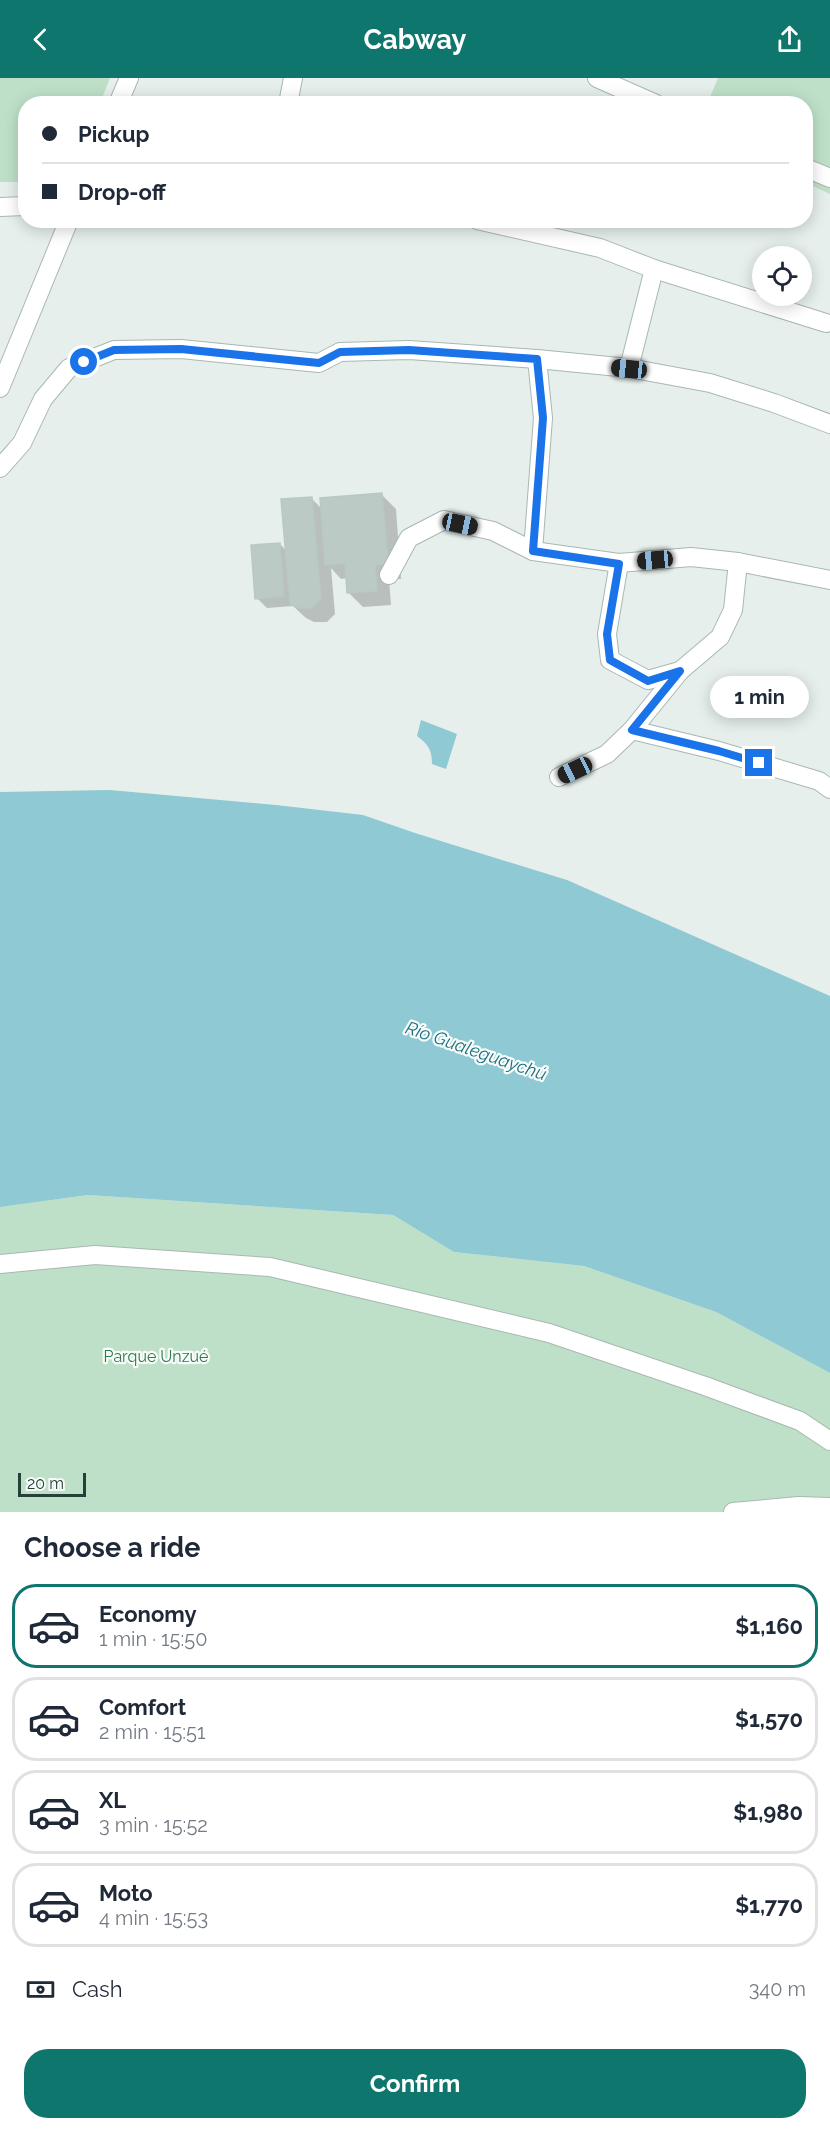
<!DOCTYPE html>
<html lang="en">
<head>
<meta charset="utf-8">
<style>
	:root { --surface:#fff; --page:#f2f2f3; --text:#1f2937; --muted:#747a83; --line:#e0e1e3; --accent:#0f766e }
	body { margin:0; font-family:Raleway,sans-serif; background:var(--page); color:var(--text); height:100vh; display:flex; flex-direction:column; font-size:22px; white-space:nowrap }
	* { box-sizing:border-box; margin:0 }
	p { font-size:20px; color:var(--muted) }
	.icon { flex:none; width:33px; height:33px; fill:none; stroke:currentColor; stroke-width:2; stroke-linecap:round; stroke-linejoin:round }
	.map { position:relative; height:1434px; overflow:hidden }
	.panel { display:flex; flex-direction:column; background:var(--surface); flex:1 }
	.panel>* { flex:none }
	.top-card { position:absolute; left:18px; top:18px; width:795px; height:132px; border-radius:24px; box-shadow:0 3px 15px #0003; display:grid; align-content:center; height:132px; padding:0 24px; background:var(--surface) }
	.tools { position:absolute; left:752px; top:168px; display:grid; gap:12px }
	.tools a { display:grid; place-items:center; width:60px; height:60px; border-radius:50%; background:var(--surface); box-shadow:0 3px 15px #0003; font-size:30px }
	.scale { position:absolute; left:18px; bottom:15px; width:68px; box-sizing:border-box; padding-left:6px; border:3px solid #24423a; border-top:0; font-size:16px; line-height:21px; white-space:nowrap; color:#24423a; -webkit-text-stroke:4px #f7fbf9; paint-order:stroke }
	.end { position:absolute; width:27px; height:27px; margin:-14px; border:8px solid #1a73e8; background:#fff; box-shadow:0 0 0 3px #fff }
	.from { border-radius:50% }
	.bubble { position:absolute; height:42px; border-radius:21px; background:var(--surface); box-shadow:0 3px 15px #0003; font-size:20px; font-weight:700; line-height:42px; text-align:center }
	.car { position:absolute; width:18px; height:36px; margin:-18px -9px; border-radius:8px; box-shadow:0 0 4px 2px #0007; background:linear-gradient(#222 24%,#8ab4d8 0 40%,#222 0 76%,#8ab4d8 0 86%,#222 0) }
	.top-card b { display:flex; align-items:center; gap:21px; height:57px; font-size:22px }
	.top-card b+b { border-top:2px solid var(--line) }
	.top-card i { width:15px; height:15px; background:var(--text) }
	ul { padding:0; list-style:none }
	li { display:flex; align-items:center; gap:18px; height:84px; margin:0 12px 9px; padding:0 12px; border:3px solid var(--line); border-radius:24px }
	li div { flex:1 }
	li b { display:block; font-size:22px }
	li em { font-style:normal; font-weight:700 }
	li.active { border-color:var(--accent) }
	li>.icon { width:54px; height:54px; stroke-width:1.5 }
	h2 { padding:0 24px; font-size:27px; line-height:72px }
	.pay { display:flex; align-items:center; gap:15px; height:66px; padding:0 24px; font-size:22px }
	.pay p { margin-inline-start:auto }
	.button { display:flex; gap:12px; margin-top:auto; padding:12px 24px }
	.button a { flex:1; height:69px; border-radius:24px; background:var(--accent); color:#fff; font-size:24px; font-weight:700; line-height:69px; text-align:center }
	header { display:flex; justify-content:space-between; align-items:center; height:78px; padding:0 24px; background:var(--accent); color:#fff; font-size:27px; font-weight:700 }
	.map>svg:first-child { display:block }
	.green { fill:#bfe0c8 }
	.water { fill:#8ec9d4 }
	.shadow { fill:#0003 }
	.building { fill:#bbcac4; stroke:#b8c9c2; stroke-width:1.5 }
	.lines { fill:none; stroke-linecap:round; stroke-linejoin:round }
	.minor-casing { stroke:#a8b8b2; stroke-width:20 }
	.minor { stroke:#fff; stroke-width:18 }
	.route { stroke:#1a73e8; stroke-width:8 }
	.labels { text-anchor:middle; stroke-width:4.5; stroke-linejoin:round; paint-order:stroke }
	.park-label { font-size:16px; fill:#2d7a4b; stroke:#f7fbf9 }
	.water-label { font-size:18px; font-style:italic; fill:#1c6f80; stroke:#f7fbf9 }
</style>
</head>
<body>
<header><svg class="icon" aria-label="back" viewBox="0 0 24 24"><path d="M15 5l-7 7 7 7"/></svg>Cabway<svg class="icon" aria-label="share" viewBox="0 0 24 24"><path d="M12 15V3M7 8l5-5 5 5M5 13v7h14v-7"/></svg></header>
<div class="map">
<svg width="830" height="1434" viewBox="0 0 830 1434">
	<rect width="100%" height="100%" fill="#e6efeb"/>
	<g class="green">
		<polygon points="0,0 110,0 100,25 26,26 25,104 0,104"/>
		<polygon points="718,0 830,0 830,116 806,105 806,26 707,26"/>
		<polygon points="88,1117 393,1137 454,1174 584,1188 716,1234 830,1295 830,1434 0,1434 0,1129"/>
	</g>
	<g class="water">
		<path d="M421,642l36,14 -11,35 -14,-5c0,-14 -4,-20 -15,-28z"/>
		<polygon points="110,712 276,727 363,737 415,755 567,802 830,918 830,1295 716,1234 584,1188 454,1174 393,1137 88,1117 0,1129 0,714"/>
	</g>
	<polygon class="shadow" points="381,416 396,431 401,501 389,501 391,527 363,529 349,515 347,500 341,501 331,490 335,536 327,544 314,544 306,540 293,528 267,530 257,520 280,466 287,474 312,421 322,431"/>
	<g class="building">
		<polygon points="382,415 388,487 375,487 377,513 347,515 345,485 325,487 320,420"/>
		<polygon points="312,419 321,521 312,530 298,530 290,526 281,421"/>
		<polygon points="280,465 284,518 255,521 251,467"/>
	</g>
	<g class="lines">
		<defs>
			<g id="minor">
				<polyline points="597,0 656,26"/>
				<polyline points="118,26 129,0"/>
				<polyline points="288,26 293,0"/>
				<polyline points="806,90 830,100"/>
				<polyline points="0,129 26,128"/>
				<polyline points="477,142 600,170 654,191 826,245"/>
				<polyline points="629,290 654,191"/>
				<polyline points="0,310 69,142"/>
				<polyline points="0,390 22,365 43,321 69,290 114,272 181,271 319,285 340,274 409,272 537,281 629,290 710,305 774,325 830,346"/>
				<polyline points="533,473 543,340 537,281"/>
				<polyline points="619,485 607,556 610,582 648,602 680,593"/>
				<polyline points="389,497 409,460 444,442 493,453 533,473 619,485 691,479 738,484 830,502"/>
				<polyline points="632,652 719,673 819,703 830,711"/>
				<polyline points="559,699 607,676 632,652 680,593 720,559 733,532 738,484"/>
				<polyline points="0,1186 95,1177 270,1189 549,1255 705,1308 800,1343 830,1363"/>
				<polyline points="733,1434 799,1428 830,1429"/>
			</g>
		</defs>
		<use href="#minor" class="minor-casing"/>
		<use href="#minor" class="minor"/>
	</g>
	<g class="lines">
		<polyline class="route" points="84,284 114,272 181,271 319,285 340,274 409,272 537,281 543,340 533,473 619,486 607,556 610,582 648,603 680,593 632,652 719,673 759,685"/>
	</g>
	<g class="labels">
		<g class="park-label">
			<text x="156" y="1284">Parque Unzué</text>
		</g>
		<g class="water-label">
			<text transform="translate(476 973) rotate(19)" y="6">Río Gualeguaychú</text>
		</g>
	</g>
</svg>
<div class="tools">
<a><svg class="icon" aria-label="locate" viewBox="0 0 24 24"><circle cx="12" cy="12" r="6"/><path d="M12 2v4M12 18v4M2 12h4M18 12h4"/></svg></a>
</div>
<div class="scale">20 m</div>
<i class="end from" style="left:84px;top:284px"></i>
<i class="end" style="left:759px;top:685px"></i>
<div class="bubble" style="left:710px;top:598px;width:99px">1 min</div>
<i class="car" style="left:629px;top:291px;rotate:276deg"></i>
<i class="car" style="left:460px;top:446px;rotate:102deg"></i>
<i class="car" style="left:655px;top:482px;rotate:265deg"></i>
<i class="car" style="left:575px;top:692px;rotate:245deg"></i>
<div class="top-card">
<b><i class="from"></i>Pickup</b>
<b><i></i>Drop-off</b>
</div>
</div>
<section class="panel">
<h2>Choose a ride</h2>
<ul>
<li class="active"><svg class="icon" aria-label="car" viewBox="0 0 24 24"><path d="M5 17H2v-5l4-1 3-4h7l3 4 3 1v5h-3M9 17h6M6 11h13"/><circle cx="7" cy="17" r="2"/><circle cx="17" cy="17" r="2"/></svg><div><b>Economy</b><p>1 min · 15:50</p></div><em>$1,160</em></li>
<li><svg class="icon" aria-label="car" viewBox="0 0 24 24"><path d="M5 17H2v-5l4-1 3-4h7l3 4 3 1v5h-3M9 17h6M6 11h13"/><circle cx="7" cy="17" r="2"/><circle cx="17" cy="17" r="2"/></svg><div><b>Comfort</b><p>2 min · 15:51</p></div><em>$1,570</em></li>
<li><svg class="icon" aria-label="car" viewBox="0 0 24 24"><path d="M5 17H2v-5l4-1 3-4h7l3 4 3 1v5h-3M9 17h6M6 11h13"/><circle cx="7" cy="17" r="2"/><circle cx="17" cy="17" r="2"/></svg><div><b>XL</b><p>3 min · 15:52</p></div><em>$1,980</em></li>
<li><svg class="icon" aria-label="car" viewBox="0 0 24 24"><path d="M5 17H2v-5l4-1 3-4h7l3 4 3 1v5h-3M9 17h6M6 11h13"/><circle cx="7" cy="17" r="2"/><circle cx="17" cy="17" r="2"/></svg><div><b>Moto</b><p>4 min · 15:53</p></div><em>$1,770</em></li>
</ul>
<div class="pay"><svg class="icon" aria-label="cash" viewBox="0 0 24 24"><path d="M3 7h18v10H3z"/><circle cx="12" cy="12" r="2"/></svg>Cash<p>340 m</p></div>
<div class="button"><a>Confirm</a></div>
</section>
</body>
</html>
